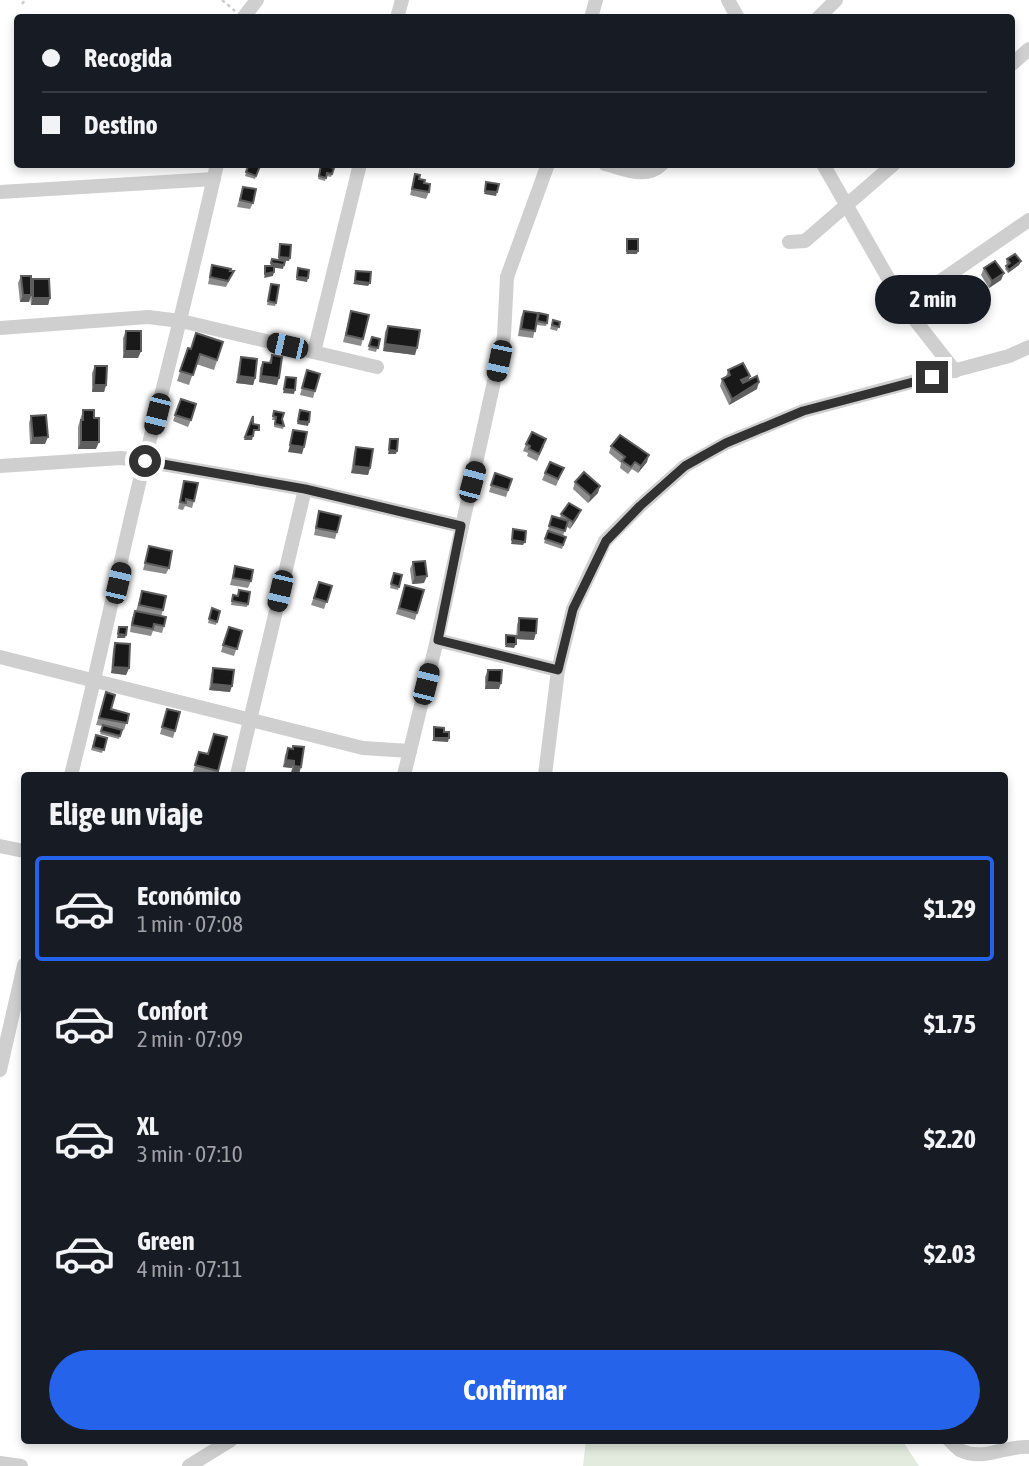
<!DOCTYPE html>
<html lang="es">
<head>
<meta charset="utf-8">
<style>
	:root { --surface:#171b24; --page:#242831; --text:#f1f3f6; --muted:#9ea1a6; --line:#363941; --accent:#2563eb }
	body { margin:0; font-family:"Asap Condensed",sans-serif; background:var(--page); color:var(--text); height:100vh; display:flex; flex-direction:column; font-size:26px; white-space:nowrap }
	* { box-sizing:border-box; margin:0 }
	p { font-size:23px; color:var(--muted) }
	.icon { flex:none; width:38px; height:38px; fill:none; stroke:currentColor; stroke-width:2; stroke-linecap:round; stroke-linejoin:round }
	.map { position:relative; flex:1; overflow:hidden }
	.details { position:absolute; left:21px; top:772px; width:987px; height:672px; display:flex; flex-direction:column; background:var(--surface); border-radius:7px; box-shadow:0 4px 10px #0003 }
	.details>* { flex:none }
	.guide { position:absolute; left:14px; top:14px; width:1001px; height:154px; border-radius:7px; box-shadow:0 4px 10px #0003; display:grid; align-content:center; height:154px; padding:0 28px; background:var(--surface) }
	.end { position:absolute; width:32px; height:32px; margin:-16px; border:9px solid #323232; background:#fff; box-shadow:0 0 0 4px #fff }
	.from { border-radius:50% }
	.bubble { position:absolute; height:49px; border-radius:24px; background:var(--surface); box-shadow:0 4px 10px #0003; font-size:23px; font-weight:700; line-height:49px; text-align:center }
	.car { position:absolute; width:21px; height:42px; margin:-21px -10px; border-radius:9px; box-shadow:0 0 5px 2px #0007; background:linear-gradient(#222 24%,#8ab4d8 0 40%,#222 0 76%,#8ab4d8 0 86%,#222 0) }
	.guide b { display:flex; align-items:center; gap:24px; height:66px; font-size:26px }
	.guide b+b { border-top:2px solid var(--line) }
	.guide i { width:18px; height:18px; background:var(--text) }
	ul { padding:0; list-style:none }
	li { display:flex; align-items:center; gap:21px; height:105px; margin:0 14px 10px; padding:0 14px; border:4px solid transparent; border-radius:7px }
	li div { flex:1 }
	li b { display:block; font-size:26px }
	li em { font-style:normal; font-weight:700 }
	li.current { border-color:var(--accent) }
	li>.icon { width:63px; height:63px; stroke-width:1.5 }
	h2 { padding:0 28px; font-size:32px; line-height:84px }
	.action { display:flex; gap:14px; margin-top:auto; padding:14px 28px }
	.action a { flex:1; height:80px; border-radius:42px; background:var(--accent); color:#fff; font-size:28px; font-weight:700; line-height:80px; text-align:center }
	.map>svg:first-child { display:block }
	.green { fill:#e3ebde }
	.lines { fill:none; stroke-linecap:round; stroke-linejoin:round }
	.path { stroke:#ccc; stroke-width:2.5; stroke-dasharray:3.5 3.5; stroke-linecap:butt }
	.minor { stroke:#cfcfcf; stroke-width:14 }
	.wall { fill:#8c8c8c }
	.shaded-wall { fill:#5e5e5e }
	.building { fill:#191919; stroke:#5e5e5e; stroke-width:2 }
	.route { stroke:#323232; stroke-width:9 }
</style>
</head>
<body>
<div class="map">
<svg width="1029" height="1466" viewBox="0 0 1029 1466">
	<rect width="100%" height="100%" fill="#fff"/>
	<polygon class="green" points="586,1440 902,1440 919,1466 583,1466"/>
	<g class="lines">
		<g class="path">
			<polyline points="222,0 235,11"/>
			<polyline points="22,4 25,0"/>
		</g>
		<g class="minor">
			<polyline points="728,0 738,18"/>
			<polyline points="243,18 257,0"/>
			<polyline points="397,18 402,0"/>
			<polyline points="591,18 596,0"/>
			<polyline points="818,18 836,0"/>
			<polyline points="1012,64 1029,49"/>
			<path d="M605,164c19,5 41,16 57,0"/>
			<polyline points="823,164 904,306 955,371"/>
			<polyline points="0,192 214,179"/>
			<polyline points="789,242 805,241 894,164"/>
			<polyline points="904,306 1029,220"/>
			<polyline points="0,328 148,317 181,321 377,367"/>
			<polyline points="314,352 360,164"/>
			<polyline points="0,466 121,458 145,461 305,489 461,526"/>
			<polyline points="437,640 558,670"/>
			<polyline points="0,657 363,748 410,751"/>
			<path d="M71,775c27,-105 48,-211 74,-316 25,-98 50,-196 72,-295"/>
			<polyline points="237,775 305,489"/>
			<polyline points="404,775 437,640 504,336 507,277 548,164"/>
			<polyline points="545,775 558,670 573,609 605,541 640,506 685,466 726,443 803,411 1009,356 1029,347"/>
			<polyline points="0,846 24,851"/>
			<polyline points="0,1070 24,965"/>
			<path d="M949,1440c4,3 8,9 13,11 21,10 46,-6 67,-4"/>
			<polyline points="0,1463 21,1466"/>
			<polyline points="189,1466 231,1440"/>
		</g>
	</g>
	<g class="wall">
		<polygon points="249,164 260,166 255,179 245,176"/>
		<polygon points="395,164 410,164 408,168"/>
		<polygon points="321,165 334,168 331,177 326,176 325,181 318,179"/>
		<polygon points="415,174 424,183 429,192 426,199 410,195"/>
		<polygon points="243,187 253,203 250,209 237,207"/>
		<polygon points="1007,259 1021,261 1019,265 1008,273 1005,269 1007,265 1006,262"/>
		<polygon points="212,265 234,271 226,287 208,284"/>
		<polygon points="984,268 1004,273 1001,280 989,288 981,275"/>
		<polygon points="21,276 31,284 33,279 50,298 48,305 31,305 30,297 29,302 20,302 18,283"/>
		<polygon points="271,284 276,303 275,306 267,305"/>
		<polygon points="351,311 363,339 361,346 343,342"/>
		<polygon points="524,311 547,323 546,326 536,325 533,338 518,336 521,317"/>
		<polygon points="553,320 560,322 557,331 550,329"/>
		<polygon points="388,326 415,355 383,351 385,332"/>
		<polygon points="126,331 141,351 138,358 123,358 123,338"/>
		<polygon points="372,337 380,339 376,352 368,350"/>
		<polygon points="223,342 214,370 196,364 189,385 177,381 188,348 191,349"/>
		<polygon points="272,355 277,385 259,382 260,368 263,362 269,362"/>
		<polygon points="241,357 255,378 253,385 236,383 239,364"/>
		<polygon points="95,366 106,385 104,392 92,392 92,373"/>
		<polygon points="307,370 315,391 313,398 300,395"/>
		<polygon points="728,370 750,376 748,380 757,389 729,405 720,386 722,379 726,377"/>
		<polygon points="181,399 191,420 188,427 173,421"/>
		<polygon points="83,410 96,449 78,449 78,427"/>
		<polygon points="274,411 282,419 284,426 283,429 274,427 275,420 272,420"/>
		<polygon points="31,416 45,444 30,444 29,423"/>
		<polygon points="526,444 544,446 537,461 527,456 528,453 523,451"/>
		<polygon points="611,446 647,462 638,473 632,469 628,474 620,468 621,463 609,453"/>
		<polygon points="356,447 370,468 368,475 351,473 354,453"/>
		<polygon points="564,468 556,486 542,480 545,473"/>
		<polygon points="495,473 512,479 506,497 489,492"/>
		<polygon points="184,481 194,501 192,508 185,506 183,510 178,509"/>
		<polygon points="575,482 598,493 588,503 573,489"/>
		<polygon points="319,511 337,532 335,539 314,535"/>
		<polygon points="561,514 578,517 570,529 566,526 563,536 566,537 562,549 544,543 552,516 560,518"/>
		<polygon points="149,546 169,568 166,574 143,570"/>
		<polygon points="413,562 424,583 412,584 410,569"/>
		<polygon points="235,566 251,581 248,588 230,585"/>
		<polygon points="394,573 402,575 398,590 390,588"/>
		<polygon points="319,582 332,586 324,609 311,605"/>
		<polygon points="405,585 417,613 415,620 396,614"/>
		<polygon points="142,591 163,610 161,616 164,626 162,633 153,631 151,636 130,632 132,618 135,611 136,611"/>
		<polygon points="233,595 248,604 247,607 231,605"/>
		<polygon points="212,608 220,611 216,625 208,623"/>
		<polygon points="519,618 534,640 516,639 517,625"/>
		<polygon points="242,631 234,656 221,652 226,634"/>
		<polygon points="115,643 129,668 126,675 111,673 113,650"/>
		<polygon points="213,668 230,692 209,690 211,675"/>
		<polygon points="488,670 499,689 485,689 485,677"/>
		<polygon points="106,692 111,709 129,714 124,730 117,728 122,730 119,739 100,734 103,726 96,725"/>
		<polygon points="167,709 175,731 173,738 160,734"/>
		<polygon points="214,734 227,737 216,775 206,775 193,772 199,752 208,754"/>
		<polygon points="96,735 107,738 102,753 91,750"/>
		<polygon points="293,746 299,774 291,773 292,768 283,767 285,755 288,748 292,749"/>
	</g>
	<g class="shaded-wall">
		<polygon points="485,191 497,192 496,196 484,194"/>
		<polygon points="627,251 638,251 637,254 626,254"/>
		<polygon points="279,257 290,258 289,261 278,260"/>
		<polygon points="1021,261 1019,265 1008,273 1009,270"/>
		<polygon points="271,263 284,265 283,269 270,267"/>
		<polygon points="274,272 273,276 264,278 265,274"/>
		<polygon points="1004,273 1001,280 989,288 992,281"/>
		<polygon points="297,277 308,278 307,282 296,280"/>
		<polygon points="355,281 370,283 368,286 353,284"/>
		<polygon points="23,295 31,295 29,302 20,302"/>
		<polygon points="33,298 50,298 48,305 31,305"/>
		<polygon points="385,344 417,348 415,355 383,351"/>
		<polygon points="125,351 141,351 138,358 123,358"/>
		<polygon points="239,376 255,378 253,385 236,383"/>
		<polygon points="261,376 279,378 277,385 259,382"/>
		<polygon points="750,376 747,383 739,387 741,380"/>
		<polygon points="759,382 757,389 729,405 732,399"/>
		<polygon points="94,385 106,385 104,392 92,392"/>
		<polygon points="284,389 295,390 294,394 283,393"/>
		<polygon points="298,421 309,422 308,426 297,424"/>
		<polygon points="253,436 252,440 244,440 245,437"/>
		<polygon points="48,437 45,444 30,444 33,438"/>
		<polygon points="81,442 99,442 96,449 78,449"/>
		<polygon points="290,445 304,447 302,454 288,452"/>
		<polygon points="389,450 397,451 396,454 388,454"/>
		<polygon points="649,455 647,462 638,473 641,466"/>
		<polygon points="354,466 370,468 368,475 351,473"/>
		<polygon points="600,486 598,493 588,503 591,496"/>
		<polygon points="581,510 578,517 570,529 573,522"/>
		<polygon points="512,540 525,542 523,545 511,544"/>
		<polygon points="427,576 424,583 412,584 415,577"/>
		<polygon points="519,632 536,633 534,640 516,639"/>
		<polygon points="118,634 126,635 125,638 117,638"/>
		<polygon points="506,644 516,644 514,648 505,647"/>
		<polygon points="113,667 129,668 126,675 111,673"/>
		<polygon points="487,682 501,683 499,689 485,689"/>
		<polygon points="212,684 232,686 230,692 209,690"/>
		<polygon points="434,738 449,738 448,742 432,741"/>
		<polygon points="286,760 294,761 292,768 283,767"/>
		<polygon points="294,766 301,767 299,774 291,773"/>
	</g>
	<g class="building">
		<polygon points="249,164 256,164 260,166 256,176 246,172"/>
		<polygon points="321,165 334,168 332,174 327,173 326,178 319,176"/>
		<polygon points="415,174 420,175 419,179 425,180 424,183 430,184 429,192 412,189"/>
		<polygon points="486,182 499,184 497,192 485,191"/>
		<polygon points="243,187 256,189 253,203 240,200"/>
		<rect x="627" y="239" width="11" height="12"/>
		<polygon points="280,244 291,245 290,258 279,257"/>
		<polygon points="1015,254 1021,261 1009,270 1006,266 1010,263 1007,259"/>
		<polygon points="272,259 285,261 284,265 271,263"/>
		<polygon points="995,261 1004,273 992,281 984,268"/>
		<polygon points="212,265 231,269 230,271 234,271 228,281 210,277"/>
		<polygon points="265,266 274,266 274,272 265,274"/>
		<polygon points="298,268 309,270 308,278 297,277"/>
		<polygon points="356,271 371,272 370,283 355,281"/>
		<polygon points="21,276 31,276 31,295 23,295"/>
		<polygon points="33,279 49,279 50,298 33,298"/>
		<polygon points="271,284 279,285 276,303 268,301"/>
		<polygon points="351,311 369,315 363,339 346,335"/>
		<polygon points="524,311 538,313 535,331 521,329"/>
		<polygon points="539,313 548,315 547,323 537,321"/>
		<polygon points="553,320 560,322 559,327 552,325"/>
		<polygon points="388,326 420,330 417,348 385,344"/>
		<polygon points="126,331 141,331 141,351 125,351"/>
		<polygon points="196,333 223,342 217,360 200,354 193,375 180,371 188,348 191,349"/>
		<polygon points="372,337 380,339 378,348 369,346"/>
		<polygon points="272,355 282,357 279,378 261,376 263,362 271,363"/>
		<polygon points="241,357 257,359 255,378 239,376"/>
		<polygon points="743,363 750,376 741,380 743,383 757,376 759,382 732,399 722,379 730,375 728,370"/>
		<polygon points="95,366 107,366 106,385 94,385"/>
		<polygon points="307,370 320,374 315,391 302,388"/>
		<polygon points="286,377 296,378 295,390 284,389"/>
		<polygon points="181,399 196,404 191,420 175,415"/>
		<polygon points="83,410 94,410 94,418 99,418 99,442 81,442 81,420 83,420"/>
		<polygon points="300,410 310,412 309,422 298,421"/>
		<polygon points="274,411 284,413 282,419 284,426 275,424 276,417 273,416"/>
		<polygon points="46,415 48,437 33,438 31,416"/>
		<polygon points="253,416 253,424 259,425 259,430 254,430 253,436 245,437"/>
		<polygon points="293,430 307,432 304,447 290,445"/>
		<polygon points="532,432 546,439 539,454 529,449 530,446 526,444"/>
		<polygon points="620,435 649,455 641,466 635,462 631,467 622,461 625,457 611,446"/>
		<polygon points="390,439 398,439 397,451 389,450"/>
		<polygon points="356,447 373,449 370,468 354,466"/>
		<polygon points="550,462 564,468 558,479 545,473"/>
		<polygon points="584,472 600,486 591,496 575,482"/>
		<polygon points="495,473 512,479 508,490 491,485"/>
		<polygon points="184,481 198,483 194,501 186,499 186,503 180,502"/>
		<polygon points="569,503 581,510 573,522 561,514"/>
		<polygon points="319,511 341,516 337,532 316,528"/>
		<polygon points="552,516 568,521 565,531 549,526"/>
		<polygon points="513,529 526,531 525,542 512,540"/>
		<polygon points="548,531 566,537 563,545 545,539"/>
		<polygon points="149,546 172,551 169,568 145,563"/>
		<polygon points="425,561 427,576 415,577 413,562"/>
		<polygon points="235,566 253,570 251,581 233,578"/>
		<polygon points="394,573 402,575 399,587 391,584"/>
		<polygon points="319,582 332,586 327,602 314,598"/>
		<polygon points="405,585 424,590 417,613 399,608"/>
		<polygon points="239,590 250,592 248,604 232,601 233,595 238,596"/>
		<polygon points="142,591 166,596 163,610 139,605"/>
		<polygon points="212,608 220,611 217,622 209,619"/>
		<polygon points="135,611 166,617 164,626 154,624 153,629 132,625"/>
		<polygon points="519,618 537,619 536,633 519,632"/>
		<polygon points="119,627 127,627 126,635 118,634"/>
		<polygon points="229,627 242,631 237,649 223,645"/>
		<polygon points="506,635 516,636 516,644 506,644"/>
		<polygon points="115,643 130,644 129,668 113,667"/>
		<polygon points="213,668 234,670 232,686 212,684"/>
		<polygon points="488,670 502,670 501,683 487,682"/>
		<polygon points="106,692 115,695 111,709 129,714 127,723 99,718"/>
		<polygon points="167,709 180,712 175,731 162,727"/>
		<polygon points="103,725 122,730 120,736 101,731"/>
		<polygon points="434,727 444,728 444,732 449,732 449,738 434,738"/>
		<polygon points="214,734 227,737 218,771 195,765 199,752 208,754"/>
		<polygon points="96,735 107,738 104,750 93,747"/>
		<polygon points="293,746 304,747 301,767 294,766 294,761 286,760 288,748 293,749"/>
	</g>
	<g class="lines">
		<polyline class="route" points="145,461 305,489 461,526 438,640 558,670 573,609 606,541 640,506 685,466 726,443 803,411 932,377"/>
	</g>
</svg>
<i class="end from" style="left:145px;top:461px"></i>
<i class="end" style="left:932px;top:377px"></i>
<div class="bubble" style="left:875px;top:275px;width:116px">2 min</div>
<i class="car" style="left:287px;top:346px;rotate:283deg"></i>
<i class="car" style="left:499px;top:361px;rotate:192deg"></i>
<i class="car" style="left:157px;top:414px;rotate:194deg"></i>
<i class="car" style="left:472px;top:482px;rotate:15deg"></i>
<i class="car" style="left:118px;top:583px;rotate:13deg"></i>
<i class="car" style="left:280px;top:591px;rotate:193deg"></i>
<i class="car" style="left:426px;top:684px;rotate:14deg"></i>
<div class="guide">
<b><i class="from"></i>Recogida</b>
<b><i></i>Destino</b>
</div>
<section class="details">
<h2>Elige un viaje</h2>
<ul>
<li class="current"><svg class="icon" aria-label="car" viewBox="0 0 24 24"><path d="M5 17H2v-5l4-1 3-4h7l3 4 3 1v5h-3M9 17h6M6 11h13"/><circle cx="7" cy="17" r="2"/><circle cx="17" cy="17" r="2"/></svg><div><b>Económico</b><p>1 min · 07:08</p></div><em>$1.29</em></li>
<li><svg class="icon" aria-label="car" viewBox="0 0 24 24"><path d="M5 17H2v-5l4-1 3-4h7l3 4 3 1v5h-3M9 17h6M6 11h13"/><circle cx="7" cy="17" r="2"/><circle cx="17" cy="17" r="2"/></svg><div><b>Confort</b><p>2 min · 07:09</p></div><em>$1.75</em></li>
<li><svg class="icon" aria-label="car" viewBox="0 0 24 24"><path d="M5 17H2v-5l4-1 3-4h7l3 4 3 1v5h-3M9 17h6M6 11h13"/><circle cx="7" cy="17" r="2"/><circle cx="17" cy="17" r="2"/></svg><div><b>XL</b><p>3 min · 07:10</p></div><em>$2.20</em></li>
<li><svg class="icon" aria-label="car" viewBox="0 0 24 24"><path d="M5 17H2v-5l4-1 3-4h7l3 4 3 1v5h-3M9 17h6M6 11h13"/><circle cx="7" cy="17" r="2"/><circle cx="17" cy="17" r="2"/></svg><div><b>Green</b><p>4 min · 07:11</p></div><em>$2.03</em></li>
</ul>
<div class="action"><a>Confirmar</a></div>
</section>
</div>
</body>
</html>
